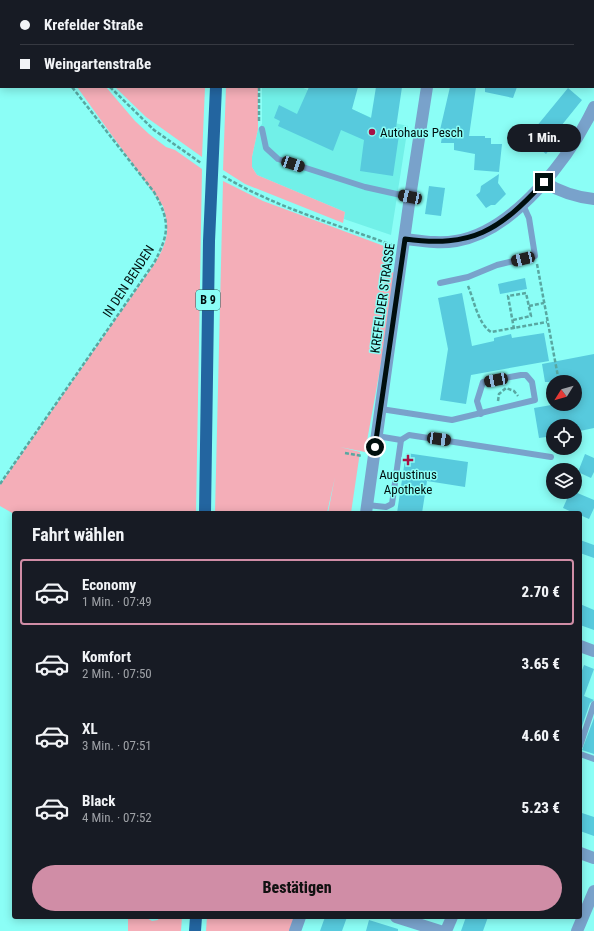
<!DOCTYPE html>
<html lang="de">
<head>
<meta charset="utf-8">
<style>
	:root { --surface:#171b24; --page:#242831; --text:#f1f3f6; --muted:#9ea1a6; --line:#363941; --accent:#d08da6 }
	body { margin:0; font-family:"Roboto Condensed",sans-serif; background:var(--page); color:var(--text); height:100vh; display:flex; flex-direction:column; font-size:15px; white-space:nowrap }
	* { box-sizing:border-box; margin:0 }
	p { font-size:13px; color:var(--muted) }
	.icon { flex:none; width:22px; height:22px; fill:none; stroke:currentColor; stroke-width:2; stroke-linecap:round; stroke-linejoin:round }
	.map { position:relative; flex:1; overflow:hidden }
	.side { position:absolute; left:12px; top:511px; width:570px; height:408px; display:flex; flex-direction:column; background:var(--surface); border-radius:4px; box-shadow:0 2px 10px #0003 }
	.side>* { flex:none }
	.banner { position:absolute; left:0px; top:0px; width:594px; height:88px; box-shadow:0 2px 10px #0003; display:grid; align-content:center; height:88px; padding:0 20px; background:var(--surface) }
	.needle { width:26px; rotate:233deg }
	.tools { position:absolute; left:546px; top:375px; display:grid; gap:8px }
	.tools a { display:grid; place-items:center; width:36px; height:36px; border-radius:50%; background:var(--surface); box-shadow:0 2px 10px #0003; font-size:20px }
	.end { position:absolute; width:18px; height:18px; margin:-9px; border:5px solid #000f0e; background:#fff; box-shadow:0 0 0 2px #fff }
	.from { border-radius:50% }
	.bubble { position:absolute; height:28px; border-radius:14px; background:var(--surface); box-shadow:0 2px 10px #0003; font-size:13px; font-weight:800; line-height:28px; text-align:center }
	.car { position:absolute; width:12px; height:24px; margin:-12px -6px; border-radius:5px; box-shadow:0 0 3px 1px #0007; background:linear-gradient(#222 24%,#8ab4d8 0 40%,#222 0 76%,#8ab4d8 0 86%,#222 0) }
	.banner b { display:flex; align-items:center; gap:14px; height:38px; font-size:15px }
	.banner b+b { border-top:1px solid var(--line) }
	.banner i { width:10px; height:10px; background:var(--text) }
	ul { padding:0; list-style:none }
	li { display:flex; align-items:center; gap:12px; height:66px; margin:0 8px 6px; padding:0 12px; border:2px solid transparent; border-radius:4px }
	li div { flex:1 }
	li b { display:block; font-size:15px }
	li em { font-style:normal; font-weight:800 }
	li.on { border-color:var(--accent) }
	li>.icon { width:36px; height:36px; stroke-width:1.5 }
	h2 { padding:0 20px; font-size:18px; line-height:48px }
	.cta { display:flex; gap:8px; margin-top:auto; padding:8px 20px }
	.cta a { flex:1; height:46px; border-radius:24px; background:var(--accent); color:#111; font-size:16px; font-weight:800; line-height:46px; text-align:center }
	.map>svg:first-child { display:block }
	.built { fill:#71f0e8 }
	.green { fill:#f4aeb8 }
	.building { fill:#57cadd }
	.lines { fill:none; stroke-linecap:round; stroke-linejoin:round }
	.path { stroke:#58a7a1; stroke-width:2.5; stroke-dasharray:4 2; stroke-linecap:butt }
	.lane { stroke:#79a2cb; stroke-width:6 }
	.street { stroke:#79a2cb; stroke-width:12 }
	.primary { stroke:#2365a0; stroke-width:12 }
	.route { stroke:#000f0e; stroke-width:5 }
	.poi-dot { fill:#a71145; stroke:#8bfef6; stroke-width:1.5 }
	.labels { text-anchor:middle; stroke-width:3; stroke-linejoin:round; paint-order:stroke }
	.shield { fill:#8bfef6; stroke:#2a5754; stroke-width:1 }
	.shield-label { font-size:12px; font-weight:bold; fill:#000f0e }
	.poi-label { font-size:13px; fill:#000f0e; stroke:#8bfef6; text-anchor:start }
	.street-label { font-size:13px; fill:#000f0e; stroke:#8bfef6 }
</style>
</head>
<body>
<div class="map">
<svg width="594" height="931" viewBox="0 0 594 931">
	<rect width="100%" height="100%" fill="#8bfef6"/>
	<polygon class="built" points="262,87 301,87 372,118 408,126 391,235 344,219 345,212 257,175 252,167 252,157 258,129 262,124"/>
	<g class="green">
		<polygon points="45,0 208,0 45,1"/>
		<path d="M77,87h29l29,34 14,13 17,13 9,3 27,19 -6,344 -182,1 -14,-8v-21l155,-222c13,-22 15,-32 8,-57z"/>
		<polygon points="115,87 205,87 202,157 146,117"/>
		<polygon points="226,87 258,87 258,129 252,157 252,167 257,175 345,212 343,223 245,184 223,170"/>
		<polygon points="223,181 263,201 384,246 389,250 389,271 395,273 391,308 365,452 340,447 360,452 351,513 328,513 335,477 327,513 215,513"/>
		<polygon points="128,917 145,917 152,921 158,920 159,917 182,917 181,931 128,931"/>
		<polygon points="207,917 295,917 289,931 206,931"/>
	</g>
	<g class="building">
		<polygon points="309,87 358,87 352,109 371,118 376,87 402,87 396,128 400,128 393,176 360,171 364,140 341,130 333,151 278,126 280,121 274,118 279,105 297,114"/>
		<polygon points="450,87 476,87 469,136 485,136 485,138 491,138 491,144 502,144 499,172 474,170 475,154 454,150 454,143 441,143 442,136 440,136 440,130"/>
		<polygon points="485,87 517,87 513,98 485,92"/>
		<polygon points="568,88 582,100 557,131 562,134 546,154 527,138"/>
		<polygon points="499,174 498,183 506,194 495,205 491,205 486,208 476,195 480,192 481,186"/>
		<polygon points="429,186 445,188 441,216 425,214"/>
		<polygon points="525,278 527,289 500,294 498,284"/>
		<polygon points="462,293 472,346 494,341 494,338 511,334 512,338 544,333 549,361 471,375 466,404 440,400 448,349 438,298"/>
		<polygon points="594,354 594,428 575,432 575,426 553,426 553,436 539,438 534,408 557,404 558,408 575,405 575,382 545,382 542,364"/>
		<polygon points="406,453 468,462 465,487 427,481 422,513 397,513"/>
		<polygon points="585,454 594,458 594,472 591,478 578,472"/>
		<polygon points="570,492 575,492 594,500 594,508 589,519 580,515 580,513 574,513 563,508"/>
		<polygon points="580,540 594,545 594,558 580,553"/>
		<polygon points="580,604 594,610 594,630 580,625"/>
		<polygon points="584,665 594,669 584,696 594,700 590,703 580,732 580,676"/>
		<polygon points="594,718 594,754 582,750"/>
		<polygon points="582,813 594,817 594,836 580,831"/>
		<polygon points="325,917 347,917 342,931 320,931"/>
		<polygon points="466,917 488,917 483,931 461,931"/>
		<polygon points="369,920 398,929 398,931 366,931"/>
	</g>
	<g class="lines">
		<g class="path">
			<polyline points="41,0 41,1"/>
			<polyline points="259,1 259,0"/>
			<polyline points="0,12 1,12"/>
			<polyline points="110,87 154,130 201,163"/>
			<polyline points="259,87 259,122"/>
			<path d="M223,176c52,31 112,48 169,69"/>
			<polyline points="537,264 559,382"/>
			<path d="M468,286c6,14 10,38 23,46l56,-10"/>
			<polyline points="529,306 544,303"/>
			<polyline points="513,320 531,316 526,293 508,296 514,329"/>
			<polyline points="498,401 499,394 506,388 514,391 518,396"/>
			<polyline points="345,453 362,456"/>
			<path d="M0,484l154,-221c15,-29 17,-41 0,-71l-82,-105"/>
		</g>
		<g class="lane">
			<polyline points="262,129 266,148 278,159 365,187 410,197"/>
			<polyline points="440,283 468,277 497,265 535,256 529,218 523,205"/>
			<polyline points="381,409 452,420 535,400 532,382 526,375 521,375 483,382 477,401 481,414"/>
			<polyline points="377,436 401,440 409,435 551,457"/>
			<polyline points="367,505 386,507 392,504 401,440"/>
			<polyline points="580,746 594,704"/>
			<polyline points="580,754 594,759"/>
		</g>
		<g class="street">
			<polyline points="441,1 441,0"/>
			<path d="M544,182c16,10 31,15 50,17"/>
			<path d="M405,239c17,2 34,5 51,2 59,-10 114,-84 138,-134"/>
			<polyline points="366,513 410,197 427,87"/>
			<polyline points="580,646 594,651"/>
			<polyline points="580,853 594,858"/>
			<polyline points="396,917 440,931"/>
			<polyline points="295,931 300,917"/>
			<polyline points="446,931 452,917"/>
			<polyline points="577,931 594,891"/>
		</g>
		<g class="primary">
			<polyline points="221,1 221,0"/>
			<polyline points="205,513 209,241 216,87"/>
			<polyline points="195,931 196,917"/>
		</g>
	</g>
	<g class="lines">
		<path class="route" d="M375,447l30,-208c67,9 94,-8 139,-57"/>
	</g>
	<g class="poi-dot">
		<circle cx="372" cy="132" r="4"/>
		<path d="M406 454h4v4h4v4h-4v4h-4v-4h-4v-4h4z"/>
	</g>
	<g class="labels">
		<rect class="shield" x="196" y="290" width="24" height="20" rx="3"/>
		<g class="shield-label">
			<text x="208" y="304">B 9</text>
		</g>
		<g class="poi-label">
			<text x="380" y="137">Autohaus Pesch</text>
			<text x="408" y="479" text-anchor="middle">Augustinus<tspan x="408" dy="15">Apotheke</tspan></text>
		</g>
		<g class="street-label">
			<text transform="translate(128 281) rotate(-57)" y="5">IN DEN BENDEN</text>
			<text transform="translate(382 298) rotate(-82)" y="5">KREFELDER STRASSE</text>
		</g>
	</g>
</svg>
<div class="tools">
<a><svg class="needle" viewBox="-14 -14 28 28"><path d="M0-13l5 13h-10z" fill="#e53935"/><path d="M0 13l5-13h-10z" fill="#9ea1a6"/></svg></a>
<a><svg class="icon" aria-label="locate" viewBox="0 0 24 24"><circle cx="12" cy="12" r="6"/><path d="M12 2v4M12 18v4M2 12h4M18 12h4"/></svg></a>
<a><svg class="icon" aria-label="layers" viewBox="0 0 24 24"><path d="M12 4l9 5-9 5-9-5zM3 14l9 5 9-5"/></svg></a>
</div>
<i class="end from" style="left:375px;top:447px"></i>
<i class="end" style="left:544px;top:182px"></i>
<div class="bubble" style="left:507px;top:124px;width:74px">1 Min.</div>
<i class="car" style="left:293px;top:164px;rotate:108deg"></i>
<i class="car" style="left:410px;top:197px;rotate:282deg"></i>
<i class="car" style="left:523px;top:259px;rotate:257deg"></i>
<i class="car" style="left:496px;top:380px;rotate:259deg"></i>
<i class="car" style="left:439px;top:439px;rotate:98deg"></i>
<div class="banner">
<b><i class="from"></i>Krefelder Straße</b>
<b><i></i>Weingartenstraße</b>
</div>
<section class="side">
<h2>Fahrt wählen</h2>
<ul>
<li class="on"><svg class="icon" aria-label="car" viewBox="0 0 24 24"><path d="M5 17H2v-5l4-1 3-4h7l3 4 3 1v5h-3M9 17h6M6 11h13"/><circle cx="7" cy="17" r="2"/><circle cx="17" cy="17" r="2"/></svg><div><b>Economy</b><p>1 Min. · 07:49</p></div><em>2.70 €</em></li>
<li><svg class="icon" aria-label="car" viewBox="0 0 24 24"><path d="M5 17H2v-5l4-1 3-4h7l3 4 3 1v5h-3M9 17h6M6 11h13"/><circle cx="7" cy="17" r="2"/><circle cx="17" cy="17" r="2"/></svg><div><b>Komfort</b><p>2 Min. · 07:50</p></div><em>3.65 €</em></li>
<li><svg class="icon" aria-label="car" viewBox="0 0 24 24"><path d="M5 17H2v-5l4-1 3-4h7l3 4 3 1v5h-3M9 17h6M6 11h13"/><circle cx="7" cy="17" r="2"/><circle cx="17" cy="17" r="2"/></svg><div><b>XL</b><p>3 Min. · 07:51</p></div><em>4.60 €</em></li>
<li><svg class="icon" aria-label="car" viewBox="0 0 24 24"><path d="M5 17H2v-5l4-1 3-4h7l3 4 3 1v5h-3M9 17h6M6 11h13"/><circle cx="7" cy="17" r="2"/><circle cx="17" cy="17" r="2"/></svg><div><b>Black</b><p>4 Min. · 07:52</p></div><em>5.23 €</em></li>
</ul>
<div class="cta"><a>Bestätigen</a></div>
</section>
</div>
</body>
</html>
